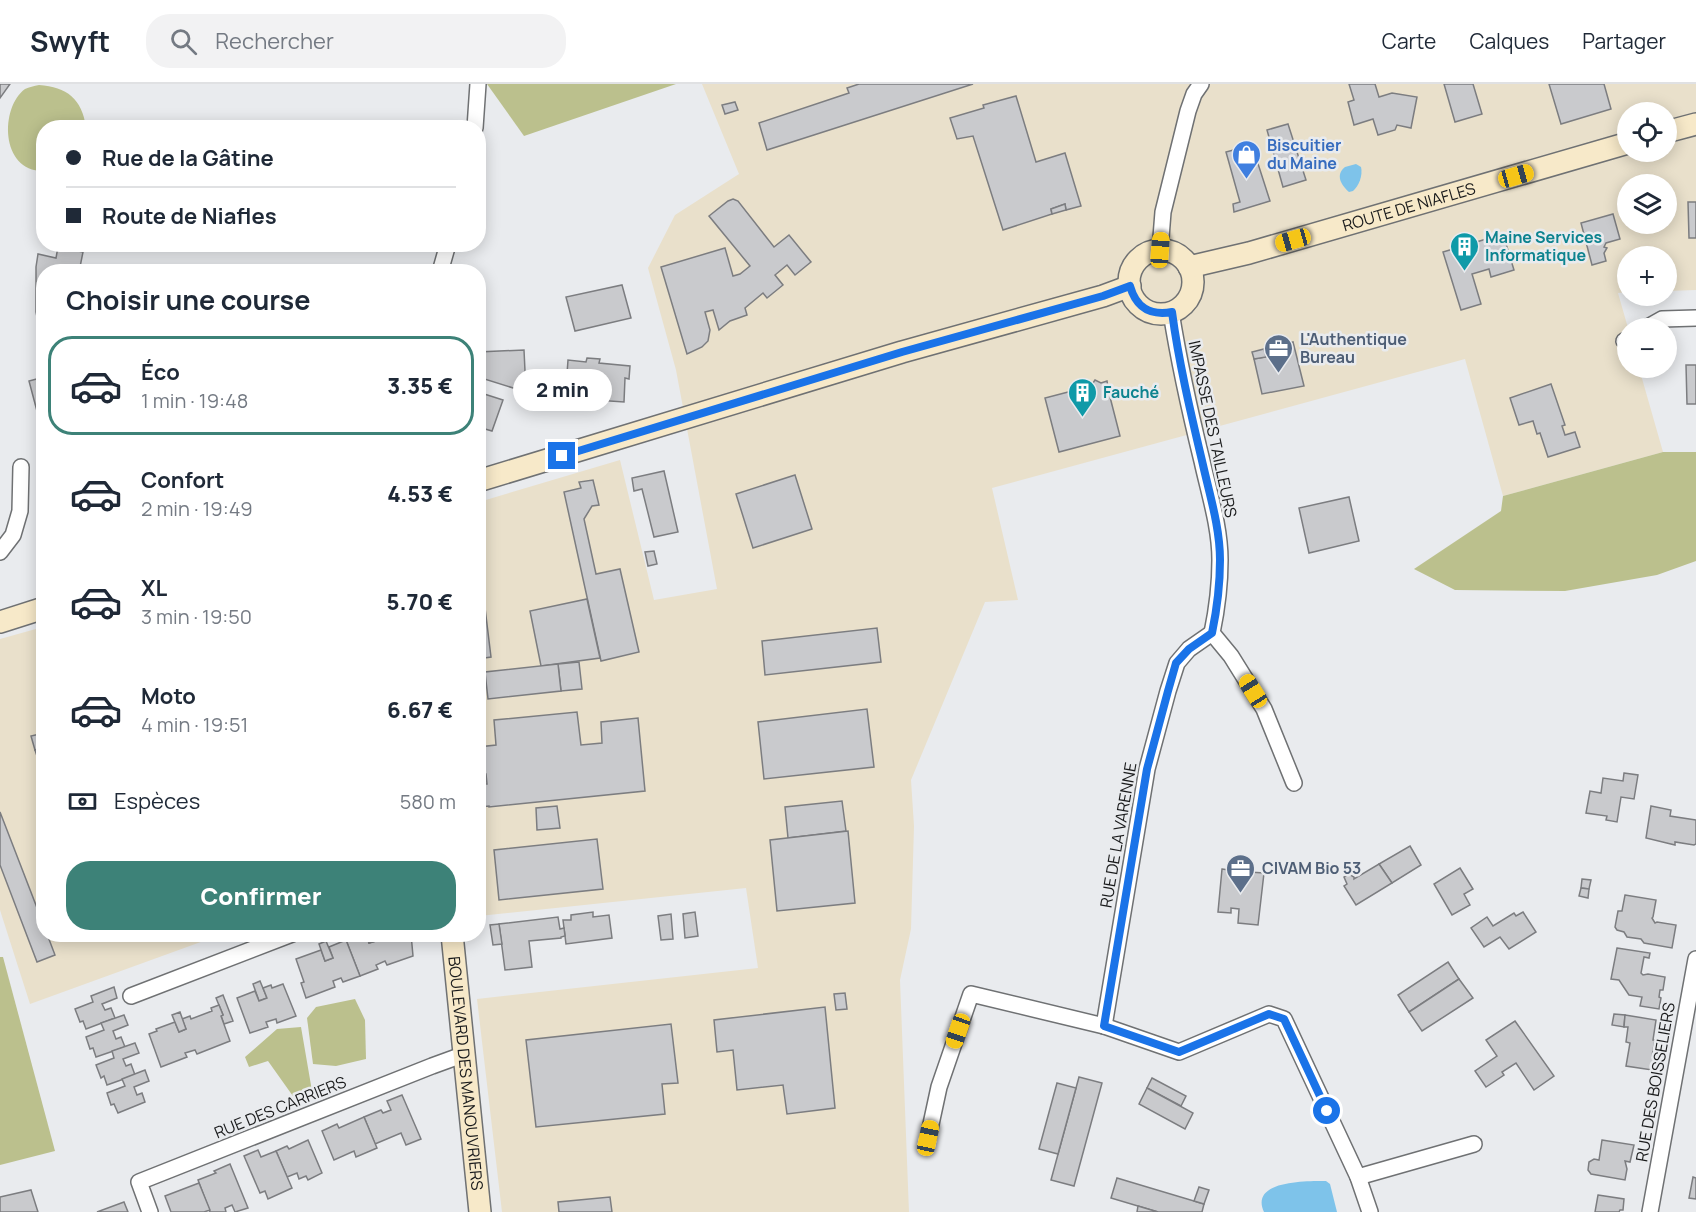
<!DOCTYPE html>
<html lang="fr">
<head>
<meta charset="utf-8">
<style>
	:root { --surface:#fff; --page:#f2f2f3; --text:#1f2937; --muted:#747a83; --line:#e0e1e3; --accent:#3d8278 }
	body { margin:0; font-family:Manrope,sans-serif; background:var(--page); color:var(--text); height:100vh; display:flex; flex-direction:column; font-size:22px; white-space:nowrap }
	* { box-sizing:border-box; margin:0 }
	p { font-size:20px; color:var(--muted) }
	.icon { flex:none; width:33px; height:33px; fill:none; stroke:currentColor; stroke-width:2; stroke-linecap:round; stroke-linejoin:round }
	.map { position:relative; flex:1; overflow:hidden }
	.details { position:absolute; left:36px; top:180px; width:450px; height:678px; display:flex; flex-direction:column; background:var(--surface); border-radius:24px; box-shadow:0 3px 15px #0003 }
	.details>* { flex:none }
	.banner { position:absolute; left:36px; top:36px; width:450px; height:132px; border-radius:24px; box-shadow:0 3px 15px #0003; display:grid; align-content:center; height:132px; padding:0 30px; background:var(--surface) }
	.fabs { position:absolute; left:1617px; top:18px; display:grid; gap:12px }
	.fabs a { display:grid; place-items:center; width:60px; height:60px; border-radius:50%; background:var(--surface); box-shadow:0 3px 15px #0003; font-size:30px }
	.end { position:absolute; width:27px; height:27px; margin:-14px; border:8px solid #1a73e8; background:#fff; box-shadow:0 0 0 3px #fff }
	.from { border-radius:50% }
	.bubble { position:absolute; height:42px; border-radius:21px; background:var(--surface); box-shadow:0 3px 15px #0003; font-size:20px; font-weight:800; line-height:42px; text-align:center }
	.car { position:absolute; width:18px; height:36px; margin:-18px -9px; border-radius:8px; box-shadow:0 0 4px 2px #0007; background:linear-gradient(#f5c518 24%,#345 0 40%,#f5c518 0 76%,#345 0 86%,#f5c518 0) }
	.banner b { display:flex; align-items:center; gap:21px; height:57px; font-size:22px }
	.banner b+b { border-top:2px solid var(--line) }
	.banner i { width:15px; height:15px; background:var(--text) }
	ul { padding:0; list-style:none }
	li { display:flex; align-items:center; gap:18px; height:99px; margin:0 12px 9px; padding:0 18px; border:3px solid transparent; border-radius:24px }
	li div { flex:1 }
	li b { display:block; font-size:22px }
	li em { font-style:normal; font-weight:800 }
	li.on { border-color:var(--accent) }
	li>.icon { width:54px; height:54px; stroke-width:1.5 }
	h2 { padding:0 30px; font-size:27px; line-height:72px }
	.pay { display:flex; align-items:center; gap:15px; height:66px; padding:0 30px; font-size:22px }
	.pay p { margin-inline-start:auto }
	.cta { display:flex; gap:12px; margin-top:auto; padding:12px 30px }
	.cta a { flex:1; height:69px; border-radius:24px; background:var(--accent); color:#fff; font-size:24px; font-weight:800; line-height:69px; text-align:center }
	header { display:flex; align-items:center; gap:36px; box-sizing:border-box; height:84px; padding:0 30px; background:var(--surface); border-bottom:2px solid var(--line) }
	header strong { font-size:28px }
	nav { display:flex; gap:33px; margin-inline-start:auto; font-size:21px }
	.search { width:420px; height:54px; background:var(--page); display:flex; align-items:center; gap:15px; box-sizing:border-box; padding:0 21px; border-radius:24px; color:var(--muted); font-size:22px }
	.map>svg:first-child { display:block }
	.industrial { fill:#e9e0cb; fill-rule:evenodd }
	.green { fill:#bbc08d }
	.water { fill:#7ec3ea }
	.building { fill:#c9cacd; stroke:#7c7d80; stroke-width:1.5 }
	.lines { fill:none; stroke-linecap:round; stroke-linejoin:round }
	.street-casing { stroke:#6f7173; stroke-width:18 }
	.secondary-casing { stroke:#6f7173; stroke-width:24 }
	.street { stroke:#fff; stroke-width:15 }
	.secondary { stroke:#f7e9c9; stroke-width:21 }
	.route { stroke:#1a73e8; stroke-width:8 }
	.labels { text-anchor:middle; stroke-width:5; stroke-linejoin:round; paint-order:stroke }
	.shop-label { font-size:16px; font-weight:bold; fill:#366cbe; stroke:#e9ebee; text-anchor:start }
	.street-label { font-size:16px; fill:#1a1b1c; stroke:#e9ebee }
	.culture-label { font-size:16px; font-weight:bold; fill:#0d838f; stroke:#e9ebee; text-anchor:start }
	.service-label { font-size:16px; font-weight:bold; fill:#4e5e75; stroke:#e9ebee; text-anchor:start }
</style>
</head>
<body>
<header>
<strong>Swyft</strong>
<div class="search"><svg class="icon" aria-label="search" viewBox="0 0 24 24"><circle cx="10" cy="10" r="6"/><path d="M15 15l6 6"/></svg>Rechercher</div>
<nav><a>Carte</a><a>Calques</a><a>Partager</a></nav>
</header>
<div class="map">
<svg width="1696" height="1128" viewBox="0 0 1696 1128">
	<rect width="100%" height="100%" fill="#e9ebee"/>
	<g class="industrial">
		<path d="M702,0h994v206l-29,1 -1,-35h-38l-1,36 -9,1 10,35v40h11l24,84 -160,44 -38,-137 -473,129 26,112 -33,2 -74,178 3,46 -3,103 -11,51 9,232h-407l-25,-213 281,-31 -12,-80 -267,28v-414l141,-42 34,140 63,-11 -41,-219 -28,-102 27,-53 64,-41zM1628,28h38v40h-38zM1628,100h38v40h-38z"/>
		<polygon points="43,543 44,850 220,851 30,920 0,826 0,555"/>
	</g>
	<g class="green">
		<polygon points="487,0 676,0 524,52"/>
		<path d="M39,1c28,2 43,14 47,42l-42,1 -1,43c-43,0 -43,-64 -18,-82 4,-2 9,-3 14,-4z"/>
		<polygon points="1663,368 1696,368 1696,477 1657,491 1565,507 1455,506 1414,485 1501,427 1503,412"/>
		<polygon points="0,873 3,873 55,1067 0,1081"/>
		<polygon points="355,915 365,936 366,975 336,982 313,980 307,934 316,923"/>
		<polygon points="301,943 312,1007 303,1016 295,1015 268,977 249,983 245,973 277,945"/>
	</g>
	<g class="water">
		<path d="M1356,80l5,3c2,8 -2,19 -8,24l-4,1c-8,-7 -14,-17 -4,-25z"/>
		<path d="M1326,1097l4,3 7,28h-73c-15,-32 44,-31 62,-31z"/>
	</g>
	<g class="building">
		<polygon points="0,0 10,0 0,14"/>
		<polygon points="859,0 973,0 767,66 759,39 849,9 847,4"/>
		<polygon points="1349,0 1375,0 1379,13 1392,9 1417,13 1411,44 1397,41 1395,46 1378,51 1373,35 1354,41 1348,18 1354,16"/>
		<polygon points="1444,0 1473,0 1482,30 1455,38"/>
		<polygon points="1549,0 1604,0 1611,25 1561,40"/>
		<polygon points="1016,12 1036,78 1065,69 1081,122 1066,126 1065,120 1051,125 1052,130 1003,146 973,52 957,55 950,34 984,24 983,21"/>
		<polygon points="735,18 738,26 725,30 722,21"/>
		<polygon points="1288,40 1306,96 1283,103 1267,46"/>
		<polygon points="1252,61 1270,117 1234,128 1233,120 1240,118 1226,68"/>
		<polygon points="733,115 738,117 774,163 789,151 811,178 795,191 787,181 775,191 783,201 767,214 763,209 745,224 747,231 730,237 719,246 713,226 705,228 710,246 708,257 702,263 687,270 661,183 725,164 733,192 740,190 750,182 709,132 728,117"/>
		<polygon points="1688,118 1696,118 1696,154 1689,154"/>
		<polygon points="1065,120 1066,126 1052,130 1051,125"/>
		<polygon points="1613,130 1620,155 1606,159 1604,163 1607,164 1604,169 1606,177 1592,181 1581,139"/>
		<polygon points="1503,150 1514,186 1491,193 1489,185 1472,190 1481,220 1461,226 1443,168"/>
		<polygon points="58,163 83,168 79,188 44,188 44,269 36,228 36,183 38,170 56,174"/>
		<polygon points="622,201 631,234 575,247 566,213"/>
		<polygon points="1293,258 1304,302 1262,310 1254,275 1266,273 1264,265"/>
		<polygon points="1264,265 1266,273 1254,275 1252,268"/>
		<polygon points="524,266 526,308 478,293 478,268"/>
		<polygon points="587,274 600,275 599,279 630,282 629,295 625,294 624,318 581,315 580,321 565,318 568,276 586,278"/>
		<polygon points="1686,281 1696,281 1696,320 1687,320"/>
		<polygon points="44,293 44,346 42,346 29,297"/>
		<polygon points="1095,296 1101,299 1107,297 1108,303 1114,306 1110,313 1120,352 1059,368 1045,314 1091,302"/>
		<polygon points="1551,300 1565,341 1562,342 1565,351 1575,348 1580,363 1548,373 1540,349 1537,350 1533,337 1519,341 1510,314"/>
		<polygon points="478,308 503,316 492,347 478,343"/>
		<polygon points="581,315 595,316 594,325 580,324"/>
		<polygon points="664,387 678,448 654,453 642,405 634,407 632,394"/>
		<polygon points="795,391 812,445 753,464 736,410"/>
		<polygon points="593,396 599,421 592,422 584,435 596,490 620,485 639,568 601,577 564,408 581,404 579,398"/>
		<polygon points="1349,413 1359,457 1309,469 1299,424"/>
		<polygon points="654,467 657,480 648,482 645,468"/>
		<polygon points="478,483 480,483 491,573 478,575"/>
		<polygon points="587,515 600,574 541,582 530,527"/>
		<polygon points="877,544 881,578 765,591 762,557"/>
		<polygon points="579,578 582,605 561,607 558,580"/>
		<polygon points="558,580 561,607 488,615 485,588"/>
		<polygon points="867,625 874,683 764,695 758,638"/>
		<polygon points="577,628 581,661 602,659 601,638 638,634 645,707 489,723 489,722 480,723 478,700 487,700 486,690 478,690 478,663 496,661 494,636"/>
		<polygon points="44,649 44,664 35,666 31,652"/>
		<polygon points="44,664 44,693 35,666"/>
		<polygon points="1624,689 1638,691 1634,715 1621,713 1617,738 1606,736 1607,732 1586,729 1590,707 1601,709 1603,694 1623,697"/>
		<polygon points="842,717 846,747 788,754 785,723"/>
		<polygon points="557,722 560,744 537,746 536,724"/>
		<polygon points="1651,722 1671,726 1670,732 1696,736 1696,760 1694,761 1675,758 1675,761 1646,754"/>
		<polygon points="0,728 44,842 44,850 47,850 55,871 37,878 0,781"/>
		<polygon points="848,747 855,819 777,827 770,756"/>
		<polygon points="597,755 603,805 499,816 494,766"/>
		<polygon points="1410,762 1421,781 1392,799 1379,780"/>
		<polygon points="1379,780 1392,799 1356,821 1344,802 1347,800 1344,793 1349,790 1354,793 1354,795"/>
		<polygon points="1460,784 1473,805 1464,810 1470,821 1452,831 1434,800"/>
		<polygon points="1222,785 1236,787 1239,789 1238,794 1246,794 1249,788 1264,789 1258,841 1238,839 1239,825 1231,824 1231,829 1218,828"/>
		<polygon points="1236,787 1251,788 1247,790 1246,794 1238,794 1239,789"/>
		<polygon points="1582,795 1591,796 1589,805 1581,804"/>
		<polygon points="1581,804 1589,805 1588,814 1579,812"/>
		<polygon points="1625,811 1656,816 1653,833 1652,834 1655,839 1657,838 1676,841 1672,864 1644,859 1641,855 1627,853 1624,848 1617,846 1615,843 1618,827 1622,827"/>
		<polygon points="593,828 593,833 609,831 612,854 566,860 563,836 571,836 571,831"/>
		<polygon points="695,828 698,852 685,854 683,830"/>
		<polygon points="1523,828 1536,848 1509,865 1500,853 1484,863 1471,844 1487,833 1493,842 1514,829 1516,832"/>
		<polygon points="671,830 673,855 661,856 658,832"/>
		<polygon points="558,833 560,845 564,844 565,852 561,853 561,854 529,857 532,883 505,886 499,840"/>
		<polygon points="499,840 502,860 493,861 490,841"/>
		<polygon points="363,850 366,850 369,859 376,857 374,850 411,850 413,872 387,881 385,877 376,881 378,885 360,892 346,856"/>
		<polygon points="366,850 374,850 376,857 369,859"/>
		<polygon points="346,856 360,892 343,898 341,894 333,897 335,903 306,914 301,899 304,898 296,875 321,866 325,877 333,874 329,863"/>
		<polygon points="326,857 333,874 325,877 319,860"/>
		<polygon points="1617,864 1650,869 1649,874 1644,873 1641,889 1643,891 1648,890 1665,893 1663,906 1660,906 1659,913 1661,914 1659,925 1640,922 1642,913 1629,911 1619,896 1611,895"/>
		<polygon points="1448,878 1459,895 1409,928 1398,911"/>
		<polygon points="1459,895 1473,914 1422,947 1409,928"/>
		<polygon points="260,897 267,914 259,917 253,900"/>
		<polygon points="283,900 296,932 277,939 276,935 266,938 268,943 250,949 237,914 255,907 259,917 267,914 263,904 271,901 272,904"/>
		<polygon points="114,903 117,914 102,920 105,926 111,924 115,934 86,945 83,937 80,938 75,925 93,918 91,912"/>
		<polygon points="845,909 847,925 836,926 834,910"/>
		<polygon points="223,911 233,937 224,940 221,932 223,931 216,914"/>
		<polygon points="219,921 223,931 221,932 230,957 197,970 195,966 185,969 187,973 161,983 149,950 157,947 156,945 175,938 179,948 186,945 182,935 190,932 191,935 212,927 211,924"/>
		<polygon points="825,923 835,1024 787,1030 783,1001 737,1006 733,966 717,968 714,936"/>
		<polygon points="180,928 186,945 179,948 172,931"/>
		<polygon points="1614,930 1625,931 1624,943 1612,941"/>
		<polygon points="124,931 128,941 113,947 116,955 121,953 125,963 96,973 93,964 90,965 86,953 104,946 101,939"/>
		<polygon points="1625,931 1656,936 1653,956 1655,956 1652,972 1654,972 1652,986 1626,982 1630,959 1626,958 1628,943 1624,943"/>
		<polygon points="1515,937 1554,992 1534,1006 1516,979 1502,988 1504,991 1486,1003 1475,987 1497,972 1486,956"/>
		<polygon points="671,940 678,999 662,1000 665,1030 536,1043 526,956"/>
		<polygon points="135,959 139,969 123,975 126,982 131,980 135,991 107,1001 104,992 101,994 96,981 114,974 112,967"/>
		<polygon points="145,986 149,997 134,1003 137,1011 142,1009 145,1018 118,1029 114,1020 111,1021 107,1009 125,1002 122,995"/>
		<polygon points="1079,993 1102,999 1074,1102 1051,1096"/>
		<polygon points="1152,994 1186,1012 1181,1022 1147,1004"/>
		<polygon points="1057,999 1076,1004 1058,1070 1039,1065"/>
		<polygon points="1147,1004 1193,1029 1185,1045 1139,1020"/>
		<polygon points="402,1011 421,1055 406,1061 401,1049 375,1060 364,1033 381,1026 383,1029 391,1026 387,1017"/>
		<polygon points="364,1033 377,1064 356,1073 354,1067 334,1076 322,1047 337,1040 339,1044"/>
		<polygon points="308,1056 322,1089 308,1096 306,1092 299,1095 297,1089 287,1093 276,1067 287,1062 289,1065"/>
		<polygon points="1602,1056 1634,1061 1630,1078 1625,1077 1627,1085 1625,1096 1591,1090 1588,1086 1589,1078 1594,1075 1599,1076"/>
		<polygon points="258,1066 261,1073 276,1067 292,1104 268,1115 265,1107 260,1109 244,1072"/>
		<polygon points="230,1080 248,1124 235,1128 232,1121 225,1124 226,1128 210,1128 198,1096 216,1089 214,1087"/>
		<polygon points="1693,1093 1696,1094 1696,1115 1689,1114"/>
		<polygon points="1117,1094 1204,1120 1202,1128 1158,1128 1111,1114"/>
		<polygon points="199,1099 210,1126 204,1128 171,1128 165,1112"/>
		<polygon points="1199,1103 1209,1106 1204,1120 1194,1117"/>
		<polygon points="31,1106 38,1128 0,1128 0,1113"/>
		<polygon points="1598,1111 1624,1115 1623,1126 1620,1126 1619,1128 1595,1128"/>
		<polygon points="610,1113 612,1128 559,1128 558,1118"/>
		<polygon points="124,1118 128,1128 97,1128"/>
		<polygon points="1138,1122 1158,1128 1137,1128"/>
	</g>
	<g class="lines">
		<defs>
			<g id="street">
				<polyline points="475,44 478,0"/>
				<polyline points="1160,166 1163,128 1188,27 1194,10 1201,0"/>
				<polyline points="440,188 448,160"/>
				<path d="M1171,228c8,50 19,100 31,149 7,32 18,66 18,99 0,25 -3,49 -8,73l19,23 33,53 30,74"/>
				<polyline points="1646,244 1662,235 1696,234"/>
				<polyline points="1624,257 1628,255"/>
				<polyline points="0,468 13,451 20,427 21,383"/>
				<polyline points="131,912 292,850"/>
				<polyline points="1104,942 1147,685 1168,607 1177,579 1189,565 1212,549"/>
				<polyline points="928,1054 939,1003 971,910 1104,942 1179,968 1269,930 1284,935 1358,1093 1370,1128"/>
				<polyline points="1358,1093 1474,1060"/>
				<polyline points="150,1128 139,1098 432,982 465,970"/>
				<polyline points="1650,1128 1696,875"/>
			</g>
			<g id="secondary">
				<polyline points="1666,48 1696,40"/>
				<circle cx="1161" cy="198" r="32"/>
				<path id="s1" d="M1189,183l60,-14 379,-110"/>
				<polyline points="478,397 902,268 1103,212 1130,202"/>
				<polyline points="0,538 44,524"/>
				<path id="s2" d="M452,850l28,278"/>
			</g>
		</defs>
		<use href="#street" class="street-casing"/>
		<use href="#secondary" class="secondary-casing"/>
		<use href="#street" class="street"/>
		<use href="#secondary" class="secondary"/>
	</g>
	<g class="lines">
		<path class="route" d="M562,372l340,-104 201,-56 27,-10c6,21 19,30 42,26 7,52 19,102 31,153 7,31 17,63 17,95 0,25 -3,49 -8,73l-23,16 -13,14 -8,28 -21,78 -43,257 75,26 90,-38 15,5 43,92"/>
	</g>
	<defs>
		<symbol id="shop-pin" viewBox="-11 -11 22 30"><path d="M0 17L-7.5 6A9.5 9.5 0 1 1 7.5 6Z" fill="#3f7fe0" stroke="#e9ebee"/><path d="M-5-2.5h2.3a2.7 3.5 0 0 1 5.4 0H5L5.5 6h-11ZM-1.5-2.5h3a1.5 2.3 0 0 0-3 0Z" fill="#fff"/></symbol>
		<symbol id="building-pin" viewBox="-11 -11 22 30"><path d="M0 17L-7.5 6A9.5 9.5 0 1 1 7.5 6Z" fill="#0f9aa8" stroke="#e9ebee"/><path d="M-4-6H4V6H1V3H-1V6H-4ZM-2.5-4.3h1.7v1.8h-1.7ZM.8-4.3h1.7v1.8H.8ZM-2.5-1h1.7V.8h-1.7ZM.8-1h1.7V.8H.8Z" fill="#fff"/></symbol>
		<symbol id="office-pin" viewBox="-11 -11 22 30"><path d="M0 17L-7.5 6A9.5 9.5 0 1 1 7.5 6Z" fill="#5c6f8a" stroke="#e9ebee"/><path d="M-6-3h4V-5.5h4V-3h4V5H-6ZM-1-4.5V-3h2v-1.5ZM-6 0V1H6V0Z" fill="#fff"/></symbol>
	</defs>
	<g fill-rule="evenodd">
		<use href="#shop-pin" x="1230" y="54" width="33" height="45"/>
		<use href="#building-pin" x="1448" y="146" width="33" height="45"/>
		<use href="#office-pin" x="1262" y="248" width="33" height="45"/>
		<use href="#building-pin" x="1066" y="292" width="33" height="45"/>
		<use href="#office-pin" x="1224" y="768" width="33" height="45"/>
	</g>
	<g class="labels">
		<g class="shop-label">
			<text x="1267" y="67">Biscuitier<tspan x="1267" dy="18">du Maine</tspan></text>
		</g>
		<g class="street-label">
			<text dy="6" stroke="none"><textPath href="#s1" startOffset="228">ROUTE DE NIAFLES</textPath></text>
			<text transform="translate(1213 345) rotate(78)" y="6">IMPASSE DES TAILLEURS</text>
			<text transform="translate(1118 751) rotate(-80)" y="6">RUE DE LA VARENNE</text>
			<text dy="6" stroke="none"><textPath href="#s2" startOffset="140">BOULEVARD DES MANOUVRIERS</textPath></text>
			<text transform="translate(1655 998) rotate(-80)" y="6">RUE DES BOISSELIERS</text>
			<text transform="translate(280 1023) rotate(-22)" y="6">RUE DES CARRIERS</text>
		</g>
		<g class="culture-label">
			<text x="1485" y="159">Maine Services<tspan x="1485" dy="18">Informatique</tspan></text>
			<text x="1103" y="314">Fauché</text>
		</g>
		<g class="service-label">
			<text x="1300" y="261">L'Authentique<tspan x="1300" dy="18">Bureau</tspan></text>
			<text x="1262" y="790">CIVAM Bio 53</text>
		</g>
	</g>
</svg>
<div class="fabs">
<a><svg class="icon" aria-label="locate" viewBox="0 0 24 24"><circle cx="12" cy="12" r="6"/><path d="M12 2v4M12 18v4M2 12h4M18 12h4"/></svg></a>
<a><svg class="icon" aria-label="layers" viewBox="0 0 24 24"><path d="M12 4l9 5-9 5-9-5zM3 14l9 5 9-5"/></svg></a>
<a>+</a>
<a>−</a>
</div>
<i class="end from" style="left:1327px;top:1027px"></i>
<i class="end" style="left:562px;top:372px"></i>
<div class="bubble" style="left:513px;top:285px;width:99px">2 min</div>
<i class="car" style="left:1516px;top:92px;rotate:74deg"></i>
<i class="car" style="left:1293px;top:156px;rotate:254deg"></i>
<i class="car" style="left:1160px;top:166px;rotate:4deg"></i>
<i class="car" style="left:1253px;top:607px;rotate:328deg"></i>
<i class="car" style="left:958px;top:947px;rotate:199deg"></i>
<i class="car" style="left:928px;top:1054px;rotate:12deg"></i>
<div class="banner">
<b><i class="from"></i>Rue de la Gâtine</b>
<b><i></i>Route de Niafles</b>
</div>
<section class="details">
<h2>Choisir une course</h2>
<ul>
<li class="on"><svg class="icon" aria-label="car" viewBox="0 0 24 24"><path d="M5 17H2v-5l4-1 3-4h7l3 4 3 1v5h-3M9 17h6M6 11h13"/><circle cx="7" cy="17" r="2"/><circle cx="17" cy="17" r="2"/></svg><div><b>Éco</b><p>1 min · 19:48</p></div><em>3.35 €</em></li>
<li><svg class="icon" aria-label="car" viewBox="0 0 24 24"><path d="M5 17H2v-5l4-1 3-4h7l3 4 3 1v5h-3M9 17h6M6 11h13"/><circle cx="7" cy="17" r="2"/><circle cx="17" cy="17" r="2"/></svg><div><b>Confort</b><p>2 min · 19:49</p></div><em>4.53 €</em></li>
<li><svg class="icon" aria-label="car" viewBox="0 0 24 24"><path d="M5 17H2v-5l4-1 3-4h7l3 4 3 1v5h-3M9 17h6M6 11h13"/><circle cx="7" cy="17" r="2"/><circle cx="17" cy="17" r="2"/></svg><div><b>XL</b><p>3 min · 19:50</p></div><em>5.70 €</em></li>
<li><svg class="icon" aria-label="car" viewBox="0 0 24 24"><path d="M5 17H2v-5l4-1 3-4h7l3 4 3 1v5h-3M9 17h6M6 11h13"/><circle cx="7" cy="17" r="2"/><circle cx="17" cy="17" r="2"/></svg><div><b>Moto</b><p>4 min · 19:51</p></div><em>6.67 €</em></li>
</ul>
<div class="pay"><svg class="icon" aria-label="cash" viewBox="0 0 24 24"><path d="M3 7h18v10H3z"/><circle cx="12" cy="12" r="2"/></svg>Espèces<p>580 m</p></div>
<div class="cta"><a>Confirmer</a></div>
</section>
</div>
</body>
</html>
